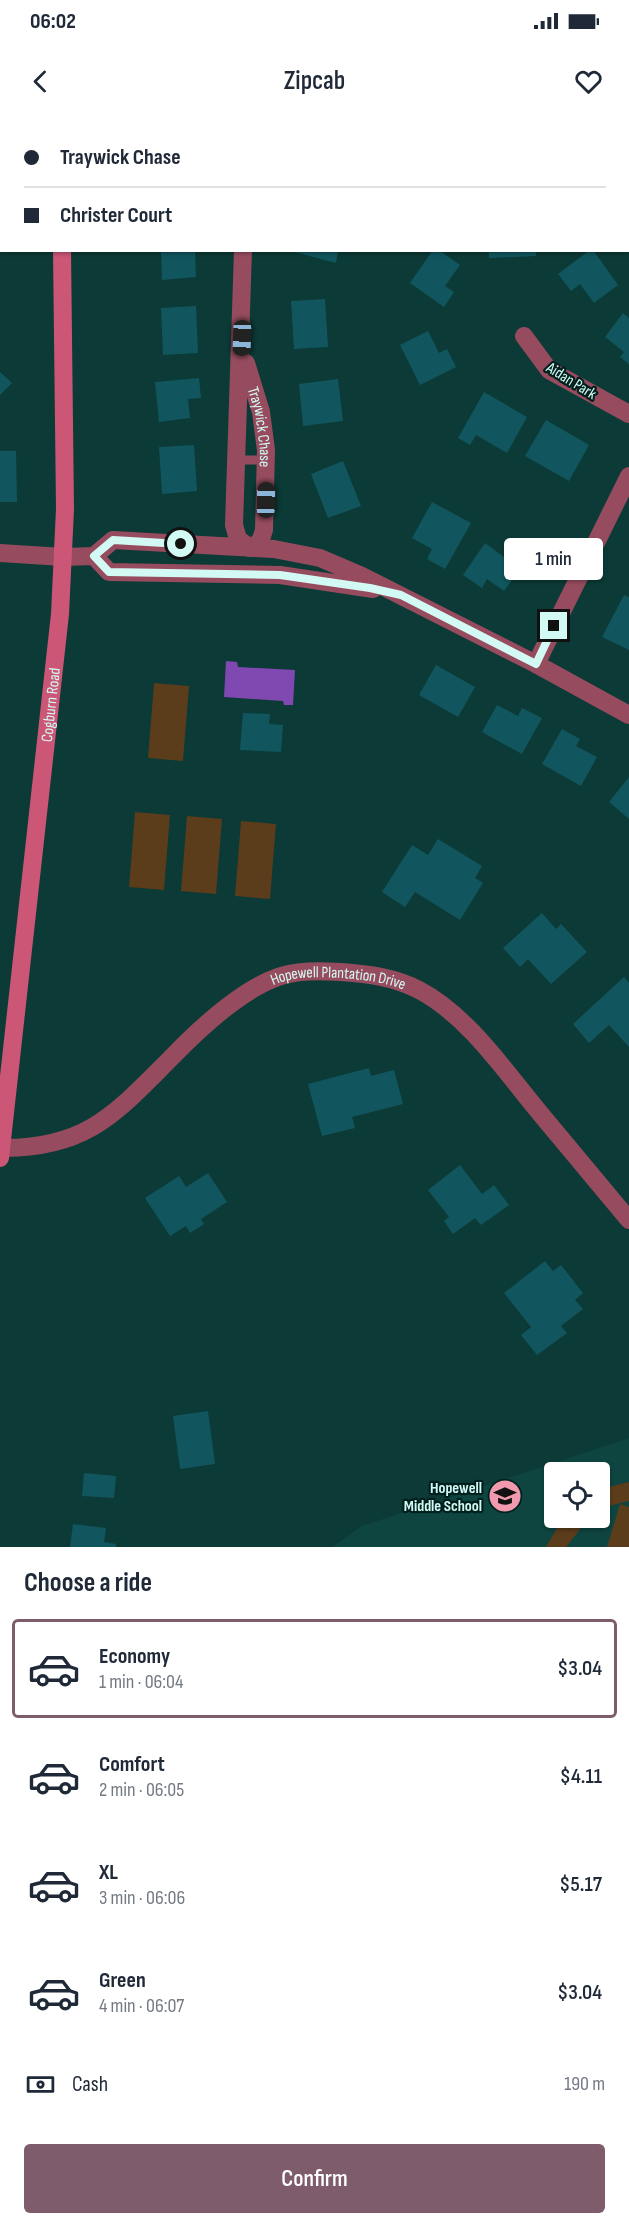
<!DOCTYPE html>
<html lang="en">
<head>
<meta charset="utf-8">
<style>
	:root { --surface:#fff; --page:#f2f2f3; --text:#1f2937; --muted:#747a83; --line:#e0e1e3; --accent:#7e5c6c }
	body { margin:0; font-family:"Sofia Sans Condensed",sans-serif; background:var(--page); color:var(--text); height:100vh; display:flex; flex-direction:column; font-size:22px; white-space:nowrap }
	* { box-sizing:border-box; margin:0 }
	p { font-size:20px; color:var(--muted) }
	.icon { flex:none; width:33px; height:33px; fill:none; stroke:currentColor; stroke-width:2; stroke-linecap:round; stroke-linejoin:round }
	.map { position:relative; height:1427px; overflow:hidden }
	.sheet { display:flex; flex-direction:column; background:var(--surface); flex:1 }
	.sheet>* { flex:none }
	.banner { position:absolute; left:0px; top:0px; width:630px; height:132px; box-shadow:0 2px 4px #0004; display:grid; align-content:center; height:132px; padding:0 24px; background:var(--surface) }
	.tools { position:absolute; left:544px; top:1342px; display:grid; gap:12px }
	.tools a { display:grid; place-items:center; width:66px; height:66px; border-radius:6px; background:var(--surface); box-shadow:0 2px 4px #0004; font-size:30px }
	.end { position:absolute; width:27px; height:27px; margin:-14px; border:8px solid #d2f9f3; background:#111; box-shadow:0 0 0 3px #111 }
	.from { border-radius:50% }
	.bubble { position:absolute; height:42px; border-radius:6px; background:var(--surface); box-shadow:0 2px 4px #0004; font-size:20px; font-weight:600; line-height:42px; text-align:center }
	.car { position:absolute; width:18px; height:36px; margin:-18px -9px; border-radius:8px; box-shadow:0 0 4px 2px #0007; background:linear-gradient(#222 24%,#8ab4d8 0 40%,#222 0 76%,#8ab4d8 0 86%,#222 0) }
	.banner b { display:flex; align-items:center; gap:21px; height:57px; font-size:22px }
	.banner b+b { border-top:2px solid var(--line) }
	.banner i { width:15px; height:15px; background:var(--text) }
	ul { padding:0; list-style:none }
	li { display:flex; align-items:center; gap:18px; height:99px; margin:0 12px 9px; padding:0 12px; border:3px solid transparent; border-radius:6px }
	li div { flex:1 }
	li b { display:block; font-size:22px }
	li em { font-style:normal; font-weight:600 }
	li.on { border-color:var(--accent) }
	li>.icon { width:54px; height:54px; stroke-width:1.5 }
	h2 { padding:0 24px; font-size:27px; line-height:72px }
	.pay { display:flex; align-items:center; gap:15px; height:66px; padding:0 24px; font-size:22px }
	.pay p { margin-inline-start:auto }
	.cta { display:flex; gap:12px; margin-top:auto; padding:12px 24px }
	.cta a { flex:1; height:69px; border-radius:6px; background:var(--accent); color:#fff; font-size:24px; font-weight:600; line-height:69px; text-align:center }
	.status { display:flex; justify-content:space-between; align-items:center; height:42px; padding:0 30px; background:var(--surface); direction:ltr }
	.status svg { height:16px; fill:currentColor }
	header { display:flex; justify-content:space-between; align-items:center; height:78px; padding:0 24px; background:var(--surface); font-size:27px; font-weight:600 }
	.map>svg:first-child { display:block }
	.built { fill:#0e4540; fill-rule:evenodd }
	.green { fill:#5b3c1b }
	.water { fill:#8048b1 }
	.building { fill:#11565e }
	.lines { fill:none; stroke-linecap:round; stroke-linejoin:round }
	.lane { stroke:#964c5e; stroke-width:9 }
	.street { stroke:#964c5e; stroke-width:18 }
	.secondary { stroke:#cc5676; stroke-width:18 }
	.route { stroke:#d2f9f3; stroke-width:8 }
	.labels { text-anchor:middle; stroke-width:4.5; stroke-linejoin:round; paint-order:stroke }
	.street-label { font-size:16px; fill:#d2f9f3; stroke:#00201d }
	.poi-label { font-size:16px; font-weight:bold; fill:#d2f9f3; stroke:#00201d; text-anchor:end }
</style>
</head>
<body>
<div class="status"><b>06:02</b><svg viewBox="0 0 49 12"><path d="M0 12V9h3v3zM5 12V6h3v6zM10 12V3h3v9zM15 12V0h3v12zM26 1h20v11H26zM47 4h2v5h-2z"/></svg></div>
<header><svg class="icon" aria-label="back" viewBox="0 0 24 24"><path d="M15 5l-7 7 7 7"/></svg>Zipcab<svg class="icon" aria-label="heart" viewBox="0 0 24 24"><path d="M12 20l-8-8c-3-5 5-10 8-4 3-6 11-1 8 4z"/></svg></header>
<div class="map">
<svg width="629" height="1427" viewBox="0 0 629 1427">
	<rect width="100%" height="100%" fill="#0c3a36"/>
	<path class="built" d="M629,1318v109h-297l30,-21zM555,1353h45v45h-45z"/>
	<g class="green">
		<polygon points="154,563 189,566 183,641 148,638"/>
		<polygon points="135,692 170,695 164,770 129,767"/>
		<polygon points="187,696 222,699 216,774 181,771"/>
		<polygon points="241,701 276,704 270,779 235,776"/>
		<polygon points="629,1362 629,1381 609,1386 600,1391 600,1369"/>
		<polygon points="620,1384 629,1387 629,1427 607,1427"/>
		<polygon points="563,1398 589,1398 566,1427 546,1427"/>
	</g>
	<polygon class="water" points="226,541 237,542 238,547 295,550 293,585 284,585 283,581 224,577"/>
	<g class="building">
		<polygon points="161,130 195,130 196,157 162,160"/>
		<polygon points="287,130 338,130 336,143"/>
		<polygon points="433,130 439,130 460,145 445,166 454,172 444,187 410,163"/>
		<polygon points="489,130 536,130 536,136 489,138"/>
		<polygon points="590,130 593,130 618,165 594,183 580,164 571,171 558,154"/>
		<polygon points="325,179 328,227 294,229 291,181"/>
		<polygon points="196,186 198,233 163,235 161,188"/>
		<polygon points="623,193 629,198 629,244 620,237 624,232 605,217"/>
		<polygon points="428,211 439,233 447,229 456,247 420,265 400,225"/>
		<polygon points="0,252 12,263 0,275"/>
		<polygon points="199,258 201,278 188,279 190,298 159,302 155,262"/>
		<polygon points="338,259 343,301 303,306 299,264"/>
		<polygon points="484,272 527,297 507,333 476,315 470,325 458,318"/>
		<polygon points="546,300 589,325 569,361 525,336"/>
		<polygon points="194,325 197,371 162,374 159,327"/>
		<polygon points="0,331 16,331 17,382 0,382"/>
		<polygon points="343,341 361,386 328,398 311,354"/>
		<polygon points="432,382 471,403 445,449 427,439 432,429 412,418"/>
		<polygon points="485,423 520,449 504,471 487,459 482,468 463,455"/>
		<polygon points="624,475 629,477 629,530 602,517"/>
		<polygon points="436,545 475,567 458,597 419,575"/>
		<polygon points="497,585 518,596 522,588 542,598 522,634 482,612"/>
		<polygon points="243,593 270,594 269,604 283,605 281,632 240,630"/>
		<polygon points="562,609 580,619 576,626 597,637 581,666 542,644"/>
		<polygon points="629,657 629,699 609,682"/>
		<polygon points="438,719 482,746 475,758 483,763 460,800 415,772 405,787 382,772 412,725 428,735"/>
		<polygon points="542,793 556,809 561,804 587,832 551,864 528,839 520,847 503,828"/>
		<polygon points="624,857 629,863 629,927 609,905 589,923 573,904"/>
		<polygon points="369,948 371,956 394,950 403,984 352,997 355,1008 322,1016 308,964"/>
		<polygon points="460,1045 482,1074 494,1065 509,1085 481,1105 475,1098 453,1114 444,1101 449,1097 428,1070"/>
		<polygon points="208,1053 227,1082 201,1099 204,1104 190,1113 186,1106 170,1116 145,1078 179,1056 186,1067"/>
		<polygon points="545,1141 553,1151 561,1145 583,1173 575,1180 583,1189 561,1206 567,1213 537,1235 521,1215 531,1207 504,1173"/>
		<polygon points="208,1291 215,1344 180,1349 173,1296"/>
		<polygon points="84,1353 116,1356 114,1378 82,1376"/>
		<polygon points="73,1404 106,1408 104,1422 116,1424 116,1427 70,1427"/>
	</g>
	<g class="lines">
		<polyline class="lane" points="237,340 266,340"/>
		<g class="street">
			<polyline points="286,2 288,0"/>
			<polyline points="243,130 234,405 238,419 250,428"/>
			<polyline points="524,216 549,250 629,294"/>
			<path id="s1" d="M246,243l15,49 5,38 -2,80 -4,12 -10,6"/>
			<polyline points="0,433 63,437 94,436 109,452 280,455 373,469"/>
			<polyline points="94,436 113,420 274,429 320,438 362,456 536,544 629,595"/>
			<polyline points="536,544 629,356"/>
			<path id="s2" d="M1,1028c85,1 114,-34 169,-89 27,-28 71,-69 108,-82 19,-7 43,-6 63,-5 27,2 53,5 78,18 48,25 86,81 120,122 30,36 60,72 90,108"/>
		</g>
		<g class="secondary">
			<polyline points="57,0 57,2"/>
			<path id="s3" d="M0,1038l60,-544 5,-105 -3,-259"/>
		</g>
	</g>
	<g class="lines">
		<polyline class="route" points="181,424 113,420 94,436 109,452 280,455 370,468 401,475 536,544 554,506"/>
	</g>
	<defs>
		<symbol id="school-disc" viewBox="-11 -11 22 22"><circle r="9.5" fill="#f29aad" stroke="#00201d"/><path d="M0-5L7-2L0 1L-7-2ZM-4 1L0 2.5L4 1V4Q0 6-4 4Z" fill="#111"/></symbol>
	</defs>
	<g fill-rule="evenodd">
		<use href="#school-disc" x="486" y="1357" width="38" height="38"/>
	</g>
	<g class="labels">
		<g class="street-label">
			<text transform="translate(572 260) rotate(32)" y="6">Aidan Park</text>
			<text dy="6" stroke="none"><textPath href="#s1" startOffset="66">Traywick Chase</textPath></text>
			<text dy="6" stroke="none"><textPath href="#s3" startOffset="456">Cogburn Road</textPath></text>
			<text dy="6" stroke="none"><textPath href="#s2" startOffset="396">Hopewell Plantation Drive</textPath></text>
		</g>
		<g class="poi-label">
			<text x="482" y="1373">Hopewell<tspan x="482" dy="18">Middle School</tspan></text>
		</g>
	</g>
</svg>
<div class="tools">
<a><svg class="icon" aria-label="locate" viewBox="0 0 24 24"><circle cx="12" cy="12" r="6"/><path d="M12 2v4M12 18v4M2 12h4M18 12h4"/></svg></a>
</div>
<i class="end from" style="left:181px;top:424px"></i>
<i class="end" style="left:554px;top:506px"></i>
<div class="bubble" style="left:504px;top:418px;width:99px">1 min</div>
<i class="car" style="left:242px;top:218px;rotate:182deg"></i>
<i class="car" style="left:266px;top:380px;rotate:1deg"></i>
<div class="banner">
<b><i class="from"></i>Traywick Chase</b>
<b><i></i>Christer Court</b>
</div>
</div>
<section class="sheet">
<h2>Choose a ride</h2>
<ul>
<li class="on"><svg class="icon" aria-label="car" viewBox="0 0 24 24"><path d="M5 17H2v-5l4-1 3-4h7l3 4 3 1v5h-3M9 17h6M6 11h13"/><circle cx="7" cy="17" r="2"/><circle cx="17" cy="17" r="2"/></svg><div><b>Economy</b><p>1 min · 06:04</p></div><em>$3.04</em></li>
<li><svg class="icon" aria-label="car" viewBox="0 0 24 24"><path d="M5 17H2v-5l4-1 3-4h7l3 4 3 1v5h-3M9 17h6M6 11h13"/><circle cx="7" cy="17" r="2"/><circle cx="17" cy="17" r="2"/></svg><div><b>Comfort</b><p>2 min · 06:05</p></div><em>$4.11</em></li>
<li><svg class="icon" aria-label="car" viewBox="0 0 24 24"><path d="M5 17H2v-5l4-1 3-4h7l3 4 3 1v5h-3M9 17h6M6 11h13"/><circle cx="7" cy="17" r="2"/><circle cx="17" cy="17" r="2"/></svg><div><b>XL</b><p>3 min · 06:06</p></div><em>$5.17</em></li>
<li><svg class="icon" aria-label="car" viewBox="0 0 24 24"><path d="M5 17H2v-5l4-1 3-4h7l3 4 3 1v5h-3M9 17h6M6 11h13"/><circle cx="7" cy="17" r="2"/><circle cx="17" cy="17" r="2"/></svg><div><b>Green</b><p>4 min · 06:07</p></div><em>$3.04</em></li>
</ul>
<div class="pay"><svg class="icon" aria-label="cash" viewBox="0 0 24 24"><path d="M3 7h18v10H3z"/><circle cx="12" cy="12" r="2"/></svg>Cash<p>190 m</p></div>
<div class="cta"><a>Confirm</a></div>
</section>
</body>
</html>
